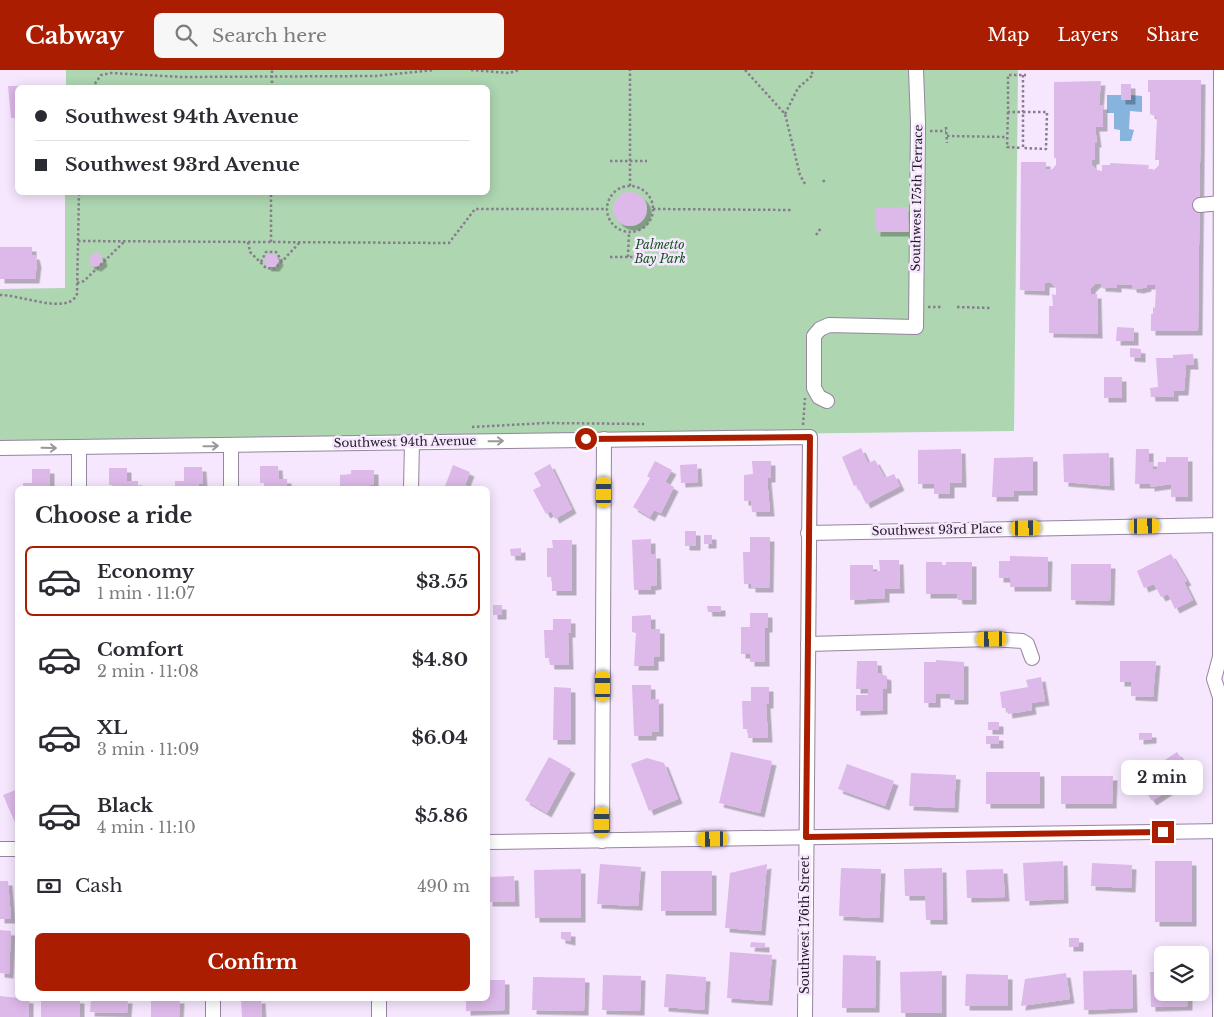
<!DOCTYPE html>
<html lang="en">
<head>
<meta charset="utf-8">
<style>
	:root { --surface:#fff; --page:#f7f7f7; --text:#2b2b33; --muted:#7c7c81; --line:#e1e1e2; --accent:#ab1d00 }
	body { margin:0; font-family:"Libre Baskerville",serif; background:var(--page); color:var(--text); height:100vh; display:flex; flex-direction:column; font-size:19px; white-space:nowrap }
	* { box-sizing:border-box; margin:0 }
	p { font-size:16px; color:var(--muted) }
	.icon { flex:none; width:28px; height:28px; fill:none; stroke:currentColor; stroke-width:2; stroke-linecap:round; stroke-linejoin:round }
	.map { position:relative; flex:1; overflow:hidden }
	.sheet { position:absolute; left:15px; top:416px; width:475px; height:515px; display:flex; flex-direction:column; background:var(--surface); border-radius:8px; box-shadow:0 2px 12px #0003 }
	.sheet>* { flex:none }
	.banner { position:absolute; left:15px; top:15px; width:475px; height:110px; border-radius:8px; box-shadow:0 2px 12px #0003; display:grid; align-content:center; height:110px; padding:0 20px; background:var(--surface) }
	.buttons { position:absolute; left:1154px; top:876px; display:grid; gap:10px }
	.buttons a { display:grid; place-items:center; width:55px; height:55px; border-radius:8px; background:var(--surface); box-shadow:0 2px 12px #0003; font-size:25px }
	.end { position:absolute; width:22px; height:22px; margin:-11px; border:6px solid #ab1d00; background:#fff; box-shadow:0 0 0 2px #fff }
	.from { border-radius:50% }
	.bubble { position:absolute; height:35px; border-radius:8px; background:var(--surface); box-shadow:0 2px 12px #0003; font-size:16px; font-weight:800; line-height:35px; text-align:center }
	.car { position:absolute; width:15px; height:30px; margin:-15px -8px; border-radius:6px; box-shadow:0 0 4px 1px #0007; background:linear-gradient(#f5c518 24%,#345 0 40%,#f5c518 0 76%,#345 0 86%,#f5c518 0) }
	.banner b { display:flex; align-items:center; gap:18px; height:48px; font-size:19px }
	.banner b+b { border-top:1px solid var(--line) }
	.banner i { width:12px; height:12px; background:var(--text) }
	ul { padding:0; list-style:none }
	li { display:flex; align-items:center; gap:15px; height:70px; margin:0 10px 8px; padding:0 10px; border:2px solid transparent; border-radius:8px }
	li div { flex:1 }
	li b { display:block; font-size:19px }
	li em { font-style:normal; font-weight:800 }
	li.on { border-color:var(--accent) }
	li>.icon { width:45px; height:45px; stroke-width:1.5 }
	h2 { padding:0 20px; font-size:22px; line-height:60px }
	.pay { display:flex; align-items:center; gap:12px; height:55px; padding:0 20px; font-size:19px }
	.pay p { margin-inline-start:auto }
	.button { display:flex; gap:10px; margin-top:auto; padding:10px 20px }
	.button a { flex:1; height:58px; border-radius:8px; background:var(--accent); color:#fff; font-size:20px; font-weight:800; line-height:58px; text-align:center }
	header { display:flex; align-items:center; gap:30px; box-sizing:border-box; height:70px; padding:0 25px; background:var(--accent); color:#fff }
	header strong { font-size:24px }
	nav { display:flex; gap:28px; margin-inline-start:auto; font-size:18px }
	.search { width:350px; height:45px; background:var(--page); display:flex; align-items:center; gap:12px; box-sizing:border-box; padding:0 18px; border-radius:8px; color:var(--muted); font-size:19px }
	.map>svg:first-child { display:block }
	.green { fill:#aed6b1 }
	.water { fill:#86b4dd }
	.building { fill:#ddb9e9; filter:url(#shadow) }
	.lines { fill:none; stroke-linecap:round; stroke-linejoin:round }
	.minor-casing { stroke:#95859f; stroke-width:16 }
	.path { stroke:#887d8e; stroke-width:2.5; stroke-dasharray:2.5 2.5; stroke-linecap:butt }
	.minor { stroke:#fff; stroke-width:14 }
	.oneway { stroke:#9b989c }
	.route { stroke:#ab1d00; stroke-width:6 }
	.labels { text-anchor:middle; stroke-width:5; stroke-linejoin:round; paint-order:stroke }
	.street-label { font-size:12px; fill:#201924; stroke:#f6e7fe }
	.park-label { font-size:12px; font-style:italic; fill:#0f5420; stroke:#f6e7fe }
</style>
</head>
<body>
<header>
<strong>Cabway</strong>
<div class="search"><svg class="icon" aria-label="search" viewBox="0 0 24 24"><circle cx="10" cy="10" r="6"/><path d="M15 15l6 6"/></svg>Search here</div>
<nav><a>Map</a><a>Layers</a><a>Share</a></nav>
</header>
<div class="map">
<svg width="1224" height="947" viewBox="0 0 1224 947">
	<defs>
		<filter id="shadow"><feDropShadow dx="4.5" dy="4.5" stdDeviation="0" flood-color="#0004"/></filter>
	</defs>
	<rect width="100%" height="100%" fill="#f6e7fe"/>
	<polygon class="green" points="66,0 1018,0 1014,361 0,373 0,219 65,218 65,123 488,122 488,18 66,18"/>
	<polygon class="water" points="1107,25 1121,25 1121,30 1131,30 1131,25 1142,26 1142,42 1130,41 1129,59 1134,60 1131,71 1120,71 1120,60 1114,59 1114,43 1107,43"/>
	<g class="building">
		<polygon points="1148,10 1201,10 1198,261 1151,261 1151,244 1153,244 1153,237 1155,238 1156,215 1147,215 1147,217 1139,219 1132,218 1132,215 1117,214 1117,218 1101,217 1101,214 1096,213 1091,218 1091,224 1097,224 1098,264 1049,263 1049,236 1053,236 1052,224 1056,225 1056,218 1051,213 1045,213 1045,221 1020,220 1021,92 1046,92 1046,99 1051,100 1056,95 1056,88 1054,88 1054,12 1101,11 1099,35 1103,35 1103,57 1095,57 1097,73 1095,73 1095,90 1092,90 1092,95 1097,100 1102,101 1102,95 1110,95 1110,93 1149,95 1148,100 1154,100 1159,95 1159,90 1155,90 1157,47 1150,44 1150,22 1148,22"/>
		<rect x="1121" y="14" width="10" height="16"/>
		<polygon points="8,16 18,16 18,48 11,48"/>
		<circle cx="630" cy="139" r="17"/>
		<polygon points="908,137 909,162 876,162 876,138"/>
		<polygon points="0,177 32,177 32,185 35,185 37,193 35,209 0,209"/>
		<polygon points="94,183 101,184 103,192 97,197 90,195 89,188"/>
		<polygon points="267,184 275,184 279,191 275,197 267,197 264,191"/>
		<polygon points="1117,257 1134,258 1134,271 1116,271"/>
		<polygon points="1130,278 1141,279 1141,288 1130,287"/>
		<polygon points="1193,284 1194,295 1186,295 1184,321 1174,321 1174,327 1151,327 1150,318 1158,317 1156,288 1173,288 1173,285"/>
		<rect x="1104" y="307" width="18" height="21"/>
		<polygon points="861,378 868,393 875,390 885,408 894,404 900,416 866,434 857,415 854,416 842,387"/>
		<polygon points="961,379 962,413 950,413 950,424 934,424 934,414 918,414 918,380"/>
		<polygon points="1136,379 1149,379 1149,392 1153,392 1153,399 1157,400 1158,392 1166,392 1166,387 1188,387 1188,427 1171,427 1171,414 1150,417 1150,414 1135,414"/>
		<polygon points="1109,383 1110,416 1064,412 1063,384"/>
		<polygon points="1033,387 1033,421 1014,421 1014,427 992,427 994,388"/>
		<polygon points="655,391 672,400 665,412 674,417 661,443 654,440 650,447 633,437 650,408 647,406"/>
		<polygon points="752,391 771,391 771,408 767,408 770,442 752,442 751,431 744,431 744,405 753,404"/>
		<polygon points="550,394 572,439 555,449 551,441 546,444 533,420 541,416 534,403"/>
		<polygon points="697,394 698,412 681,413 680,395"/>
		<polygon points="453,395 470,402 465,415 475,419 444,419"/>
		<polygon points="260,396 278,396 279,409 287,409 287,419 264,419 264,413 260,413"/>
		<polygon points="184,397 202,397 203,414 199,414 199,419 175,419 175,411 184,411"/>
		<polygon points="109,398 127,398 127,411 138,411 138,419 112,419 112,415 109,415"/>
		<polygon points="32,399 50,399 50,416 47,416 47,419 23,419 23,413 32,413"/>
		<polygon points="351,400 374,400 374,415 371,415 371,419 346,419 346,416 340,416 340,405 351,404"/>
		<rect x="685" y="461" width="11" height="15"/>
		<rect x="704" y="465" width="8" height="9"/>
		<polygon points="750,467 770,467 769,518 751,518 751,514 744,514 743,482 750,482"/>
		<polygon points="651,469 651,484 656,484 657,515 651,516 651,520 634,520 632,470"/>
		<polygon points="552,470 572,470 572,521 552,521 552,507 547,507 547,478 553,478"/>
		<polygon points="521,478 521,486 511,486 510,479"/>
		<polygon points="1171,484 1187,511 1184,512 1193,530 1175,539 1168,524 1161,527 1154,514 1144,518 1137,501"/>
		<polygon points="1010,486 1048,487 1047,517 1010,517 1010,508 999,508 999,491 1010,491"/>
		<polygon points="879,490 899,490 900,519 885,519 885,528 850,530 850,495 873,495 873,501 880,501"/>
		<polygon points="926,492 942,492 942,495 946,495 946,492 972,492 972,530 958,530 957,524 926,524"/>
		<polygon points="1071,494 1111,494 1110,531 1071,530"/>
		<rect x="493" y="535" width="9" height="10"/>
		<polygon points="707,536 721,536 721,542 708,542"/>
		<polygon points="750,543 768,543 768,558 765,558 765,592 750,592 750,584 741,584 741,557 750,557"/>
		<polygon points="651,545 651,559 660,559 660,587 654,587 654,596 634,596 636,563 632,562 632,546"/>
		<polygon points="553,549 571,549 571,563 568,563 569,595 550,595 549,588 545,588 544,560 553,560"/>
		<polygon points="936,590 964,592 964,630 950,630 950,624 936,624 936,633 924,633 924,592 936,592"/>
		<polygon points="857,591 877,591 878,603 887,606 887,619 883,619 883,640 856,641 856,625 868,625 868,619 856,619"/>
		<polygon points="1120,591 1156,591 1153,627 1131,626 1131,612 1120,612"/>
		<polygon points="1041,607 1045,631 1031,633 1032,640 1008,644 1007,638 1002,638 1000,622 1028,617 1026,610"/>
		<polygon points="632,615 651,615 651,630 659,629 659,662 652,662 652,666 634,666"/>
		<polygon points="554,617 571,618 571,670 553,670"/>
		<polygon points="751,617 769,617 769,634 766,634 768,668 748,668 748,659 743,659 742,631 751,631"/>
		<rect x="988" y="652" width="11" height="8"/>
		<polygon points="1139,663 1152,663 1152,669 1139,670"/>
		<rect x="986" y="666" width="13" height="8"/>
		<polygon points="731,682 772,691 760,743 719,733"/>
		<polygon points="1177,682 1192,705 1152,731 1137,708"/>
		<polygon points="549,687 571,699 547,743 525,730"/>
		<polygon points="647,688 664,693 678,729 649,741 631,694"/>
		<polygon points="847,694 894,711 885,736 838,719"/>
		<rect x="986" y="702" width="54" height="32"/>
		<polygon points="911,703 956,705 954,738 909,736"/>
		<polygon points="1061,706 1113,706 1112,734 1061,734"/>
		<polygon points="18,719 18,754 16,755 3,725"/>
		<polygon points="1063,791 1064,829 1025,831 1023,793"/>
		<rect x="1155" y="791" width="37" height="61"/>
		<polygon points="1092,793 1132,795 1131,818 1091,816"/>
		<polygon points="600,794 641,797 638,836 597,834"/>
		<polygon points="767,794 761,861 725,858 730,803"/>
		<polygon points="841,798 881,799 879,848 839,846"/>
		<polygon points="942,798 943,850 926,850 925,826 905,826 904,799"/>
		<polygon points="581,799 581,848 535,848 534,800"/>
		<polygon points="1003,799 1005,827 967,828 966,800"/>
		<rect x="661" y="801" width="51" height="40"/>
		<polygon points="514,806 515,832 488,832 488,807"/>
		<polygon points="0,811 8,811 11,849 0,849"/>
		<polygon points="0,860 11,861 9,904 0,903"/>
		<polygon points="561,862 571,862 571,871 561,869"/>
		<rect x="1069" y="868" width="10" height="9"/>
		<polygon points="751,872 765,873 765,878 750,877"/>
		<polygon points="730,882 772,885 768,931 727,928"/>
		<polygon points="843,885 876,886 875,938 842,938"/>
		<polygon points="1132,900 1133,938 1084,940 1083,901"/>
		<polygon points="942,901 942,943 901,943 900,902"/>
		<polygon points="1150,902 1162,902 1162,922 1188,922 1188,936 1151,937"/>
		<polygon points="1066,903 1070,929 1021,936 1025,909"/>
		<polygon points="666,904 706,907 704,940 664,937"/>
		<polygon points="966,904 1008,905 1008,936 965,936"/>
		<polygon points="603,905 641,906 640,941 602,940"/>
		<polygon points="533,907 585,908 584,941 532,940"/>
		<polygon points="488,910 505,910 505,940 466,941 466,929 488,929"/>
		<polygon points="0,926 29,929 29,947 0,947"/>
		<rect x="41" y="929" width="39" height="18"/>
		<polygon points="91,929 128,929 127,943 90,942"/>
		<polygon points="151,929 180,929 179,947 151,947"/>
		<polygon points="241,929 261,929 262,947 242,947"/>
	</g>
	<g class="lines">
		<defs>
			<g id="minor">
				<polyline points="1200,135 1221,133"/>
				<polyline points="827,331 819,327 814,318 814,266 820,259 829,255 916,257 918,53 916,0"/>
				<polyline points="0,378 810,367 805,947"/>
				<polyline points="79,378 79,419"/>
				<polyline points="231,419 231,376"/>
				<polyline points="411,419 412,372"/>
				<polyline points="808,463 1221,455"/>
				<polyline points="808,574 992,569 1022,571 1027,574 1032,588"/>
				<polyline points="602,771 604,369"/>
				<polyline points="488,772 1224,761"/>
				<polyline points="0,779 18,779"/>
				<polyline points="213,947 213,929"/>
				<polyline points="379,947 379,929"/>
				<polyline points="1220,947 1220,627 1214,609 1220,587 1221,0"/>
			</g>
		</defs>
		<use href="#minor" class="minor-casing"/>
		<g class="path">
			<polyline points="471,0 509,3 519,0"/>
			<polyline points="745,0 785,44 800,105 805,114"/>
			<polyline points="1023,5 1023,42 1008,42 1008,5 1026,5"/>
			<polyline points="92,18 101,5 111,3 182,7 376,6 434,0"/>
			<polyline points="272,18 272,0"/>
			<polyline points="1008,42 1007,77 1022,78"/>
			<polygon points="1023,42 1047,42 1046,79 1023,78"/>
			<polyline points="785,44 798,18 813,5 811,0"/>
			<polyline points="946,57 947,73"/>
			<polyline points="930,61 946,61"/>
			<polyline points="947,66 1007,67"/>
			<polyline points="610,91 647,91"/>
			<polyline points="823,110 826,114"/>
			<circle cx="630" cy="139" r="23"/>
			<polyline points="630,116 630,0"/>
			<polyline points="653,139 793,140"/>
			<polyline points="816,165 821,158"/>
			<polyline points="78,171 449,173 475,139 607,139"/>
			<polyline points="248,172 250,182 266,198 275,199 300,172"/>
			<polyline points="271,172 271,122"/>
			<polyline points="610,187 646,187"/>
			<polyline points="628,187 629,163"/>
			<polyline points="261,192 266,182 276,182 282,191"/>
			<polyline points="77,213 84,211 124,172"/>
			<path d="M0,225c19,-1 69,21 77,-1l2,-102"/>
			<polyline points="928,237 942,237"/>
			<polyline points="957,237 991,238"/>
			<polyline points="803,355 805,328"/>
			<polyline points="472,357 546,353 644,354"/>
		</g>
		<use href="#minor" class="minor"/>
	</g>
	<defs><path id="oneway-shaft" d="M-6 0H5M1.5-3L5.5 0L1.5 3" fill="none" stroke-width="1.6" stroke-linecap="round" stroke-linejoin="round" transform="scale(1.25)"/></defs>
	<g class="oneway">
		<use href="#oneway-shaft" transform="translate(496 371) rotate(-1)"/>
		<use href="#oneway-shaft" transform="translate(211 376) rotate(-1)"/>
		<use href="#oneway-shaft" transform="translate(49 378) rotate(1)"/>
	</g>
	<g class="lines">
		<polyline class="route" points="586,369 810,367 806,767 1163,762"/>
	</g>
	<g class="labels">
		<g class="street-label">
			<text transform="translate(917 128) rotate(-89)" y="4">Southwest 175th Terrace</text>
			<text transform="translate(405 372) rotate(-1)" y="4">Southwest 94th Avenue</text>
			<text transform="translate(937 460) rotate(-1)" y="4">Southwest 93rd Place</text>
			<text transform="translate(805 855) rotate(-90)" y="4">Southwest 176th Street</text>
		</g>
		<g class="park-label">
			<text x="660" y="179">Palmetto<tspan x="660" dy="14">Bay Park</tspan></text>
		</g>
	</g>
</svg>
<div class="buttons">
<a><svg class="icon" aria-label="layers" viewBox="0 0 24 24"><path d="M12 4l9 5-9 5-9-5zM3 14l9 5 9-5"/></svg></a>
</div>
<i class="end from" style="left:586px;top:369px"></i>
<i class="end" style="left:1163px;top:762px"></i>
<div class="bubble" style="left:1121px;top:690px;width:82px">2 min</div>
<i class="car" style="left:604px;top:422px;rotate:0deg"></i>
<i class="car" style="left:1145px;top:456px;rotate:89deg"></i>
<i class="car" style="left:1026px;top:458px;rotate:89deg"></i>
<i class="car" style="left:992px;top:569px;rotate:269deg"></i>
<i class="car" style="left:603px;top:616px;rotate:0deg"></i>
<i class="car" style="left:602px;top:752px;rotate:0deg"></i>
<i class="car" style="left:713px;top:769px;rotate:269deg"></i>
<div class="banner">
<b><i class="from"></i>Southwest 94th Avenue</b>
<b><i></i>Southwest 93rd Avenue</b>
</div>
<section class="sheet">
<h2>Choose a ride</h2>
<ul>
<li class="on"><svg class="icon" aria-label="car" viewBox="0 0 24 24"><path d="M5 17H2v-5l4-1 3-4h7l3 4 3 1v5h-3M9 17h6M6 11h13"/><circle cx="7" cy="17" r="2"/><circle cx="17" cy="17" r="2"/></svg><div><b>Economy</b><p>1 min · 11:07</p></div><em>$3.55</em></li>
<li><svg class="icon" aria-label="car" viewBox="0 0 24 24"><path d="M5 17H2v-5l4-1 3-4h7l3 4 3 1v5h-3M9 17h6M6 11h13"/><circle cx="7" cy="17" r="2"/><circle cx="17" cy="17" r="2"/></svg><div><b>Comfort</b><p>2 min · 11:08</p></div><em>$4.80</em></li>
<li><svg class="icon" aria-label="car" viewBox="0 0 24 24"><path d="M5 17H2v-5l4-1 3-4h7l3 4 3 1v5h-3M9 17h6M6 11h13"/><circle cx="7" cy="17" r="2"/><circle cx="17" cy="17" r="2"/></svg><div><b>XL</b><p>3 min · 11:09</p></div><em>$6.04</em></li>
<li><svg class="icon" aria-label="car" viewBox="0 0 24 24"><path d="M5 17H2v-5l4-1 3-4h7l3 4 3 1v5h-3M9 17h6M6 11h13"/><circle cx="7" cy="17" r="2"/><circle cx="17" cy="17" r="2"/></svg><div><b>Black</b><p>4 min · 11:10</p></div><em>$5.86</em></li>
</ul>
<div class="pay"><svg class="icon" aria-label="cash" viewBox="0 0 24 24"><path d="M3 7h18v10H3z"/><circle cx="12" cy="12" r="2"/></svg>Cash<p>490 m</p></div>
<div class="button"><a>Confirm</a></div>
</section>
</div>
</body>
</html>
